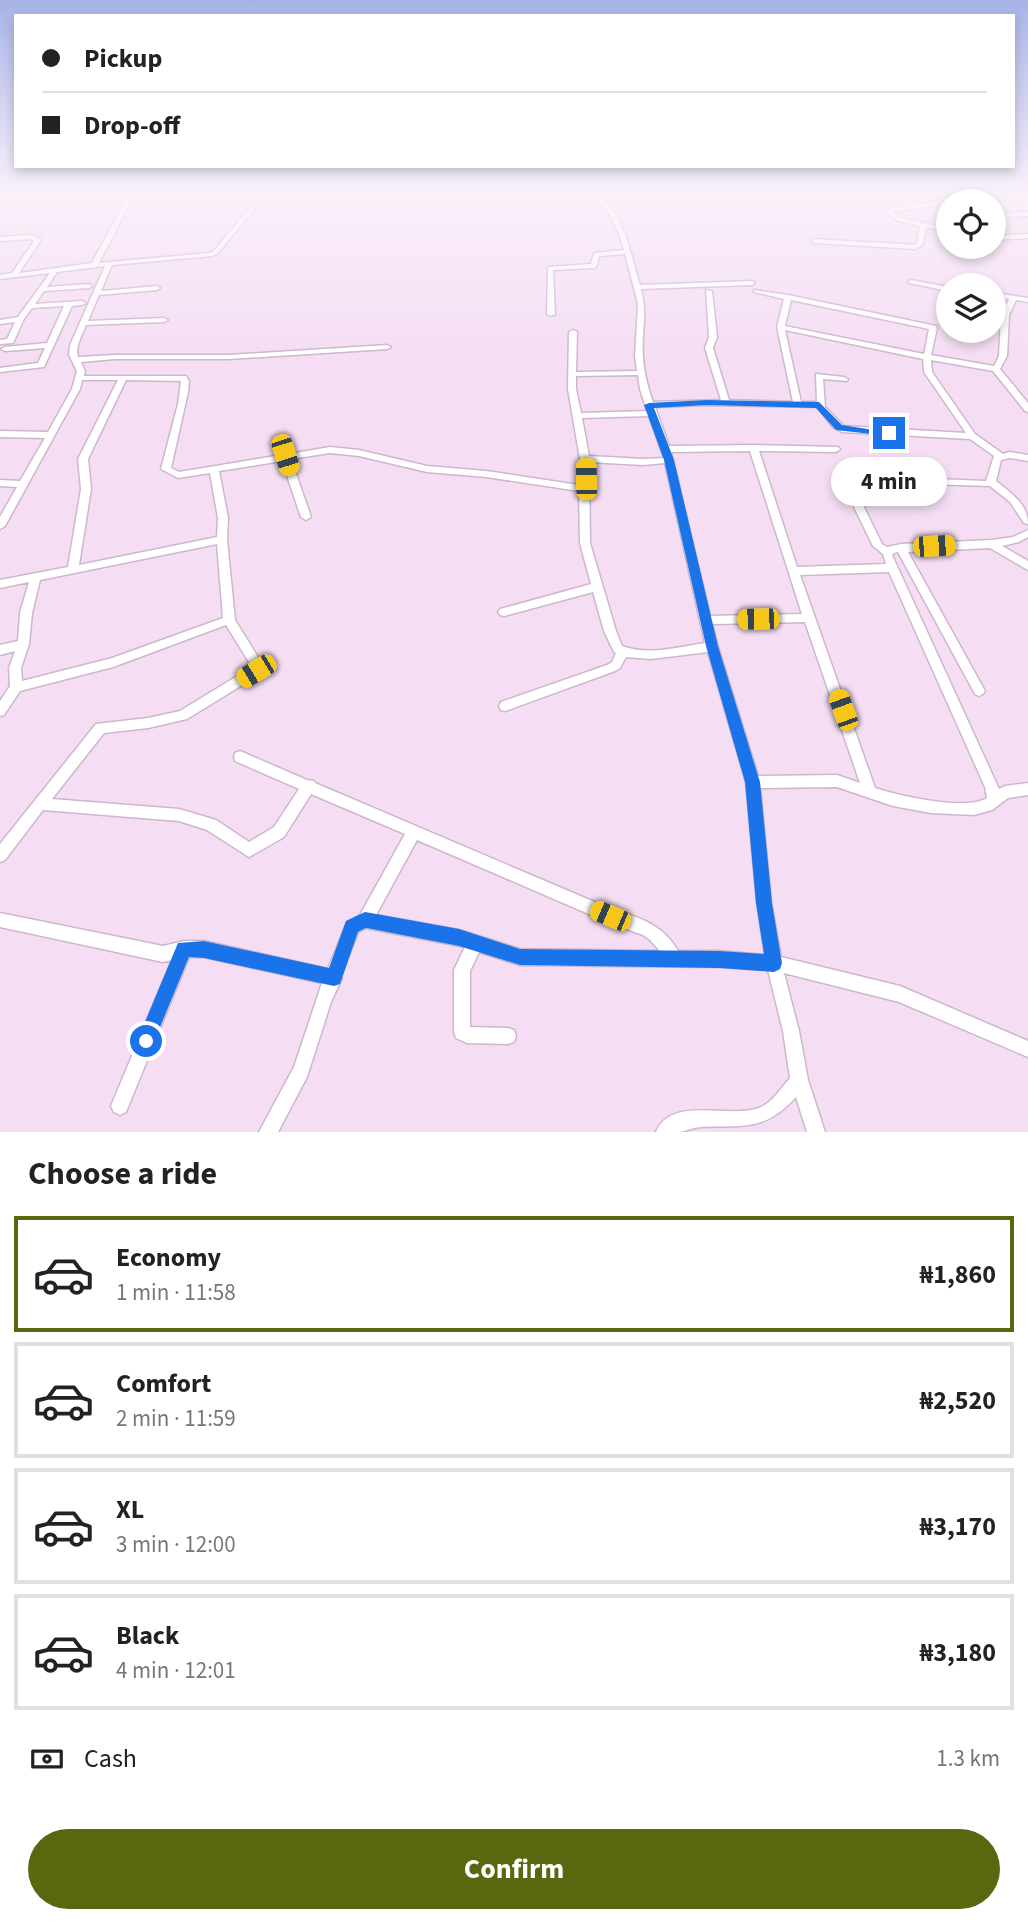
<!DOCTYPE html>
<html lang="en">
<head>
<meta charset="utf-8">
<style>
	:root { --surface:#fff; --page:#f2f2f2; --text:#222; --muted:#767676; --line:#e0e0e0; --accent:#59670f }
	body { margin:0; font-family:"Source Sans 3",sans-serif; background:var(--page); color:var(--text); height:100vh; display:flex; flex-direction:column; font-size:26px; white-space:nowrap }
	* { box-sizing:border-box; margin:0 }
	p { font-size:23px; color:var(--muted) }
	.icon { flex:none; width:38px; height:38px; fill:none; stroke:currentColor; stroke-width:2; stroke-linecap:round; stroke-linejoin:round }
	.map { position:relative; height:1132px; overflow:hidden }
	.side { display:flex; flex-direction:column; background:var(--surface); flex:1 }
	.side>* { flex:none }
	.banner { position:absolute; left:14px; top:14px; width:1001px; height:154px; border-radius:0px; box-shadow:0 4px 10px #0003; display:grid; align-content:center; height:154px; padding:0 28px; background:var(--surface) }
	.buttons { position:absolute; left:936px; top:189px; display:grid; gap:14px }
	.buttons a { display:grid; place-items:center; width:70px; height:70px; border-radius:50%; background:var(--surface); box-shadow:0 4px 10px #0003; font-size:35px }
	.end { position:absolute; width:32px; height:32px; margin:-16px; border:9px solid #1a73e8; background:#fff; box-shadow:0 0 0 4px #fff }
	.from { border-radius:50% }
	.bubble { position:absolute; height:49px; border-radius:24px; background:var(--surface); box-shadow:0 4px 10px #0003; font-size:23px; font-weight:700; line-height:49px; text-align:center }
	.car { position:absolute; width:21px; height:42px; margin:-21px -10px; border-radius:9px; box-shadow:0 0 5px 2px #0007; background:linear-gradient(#f5c518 24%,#345 0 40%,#f5c518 0 76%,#345 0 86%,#f5c518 0) }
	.banner b { display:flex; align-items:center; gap:24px; height:66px; font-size:26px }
	.banner b+b { border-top:2px solid var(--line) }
	.banner i { width:18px; height:18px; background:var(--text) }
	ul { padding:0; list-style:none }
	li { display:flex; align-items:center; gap:21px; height:116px; margin:0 14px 10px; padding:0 14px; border:4px solid var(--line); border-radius:0px }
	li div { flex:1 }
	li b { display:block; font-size:26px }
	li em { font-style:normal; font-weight:700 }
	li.on { border-color:var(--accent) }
	li>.icon { width:63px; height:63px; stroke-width:1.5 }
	h2 { padding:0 28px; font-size:32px; line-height:84px }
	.pay { display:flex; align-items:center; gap:18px; height:77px; padding:0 28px; font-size:26px }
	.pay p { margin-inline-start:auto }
	.cta { display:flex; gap:14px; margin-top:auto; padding:14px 28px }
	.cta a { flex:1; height:80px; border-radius:42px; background:var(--accent); color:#fff; font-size:28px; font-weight:700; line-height:80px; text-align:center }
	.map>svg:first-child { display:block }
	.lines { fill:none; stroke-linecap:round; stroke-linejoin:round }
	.minor-casing { stroke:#cdb7cc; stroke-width:3 }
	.minor { fill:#fff; fill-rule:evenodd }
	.route { fill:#1a73e8 }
</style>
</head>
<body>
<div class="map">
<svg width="1028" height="1132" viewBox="0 0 1028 1132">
	<rect width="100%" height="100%" fill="#f5def4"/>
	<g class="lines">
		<defs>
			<g id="minor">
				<path d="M129,194h6l-36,69 110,-10 5,-2 47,-57h6l-49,59 -6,3 -100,9 -11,26 56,-5 3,2 -3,2 -58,5 -11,26 76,-3 4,2 -4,2 -78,3c-4,11 -11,21 -8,32l37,-2h114l158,-10 4,2 -4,2 -158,10h-114l-34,3 4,9 -1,5h102l3,5 -1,11 -17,76 8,4 102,-17 4,-3 4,2 41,-7 29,3 68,16 59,5 93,14 1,-26 -12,-70 1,-57 4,-2 4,2 -1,40 61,-1 -2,-15 3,-52 -13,-50 -26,2 -2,10 -3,2 -41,2 2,44 -4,2 -4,-2 1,-47 43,-3 3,-11 30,-3 -4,-14 -11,-22 -16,-20h6l16,19 11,23 14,49 112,-4 3,2 -3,2 -111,4c7,25 0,44 2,68 1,16 5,31 10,45l68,-2 -16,-52 4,-11 -3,-47 6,1 5,46 -4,11 16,52 64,2 -16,-75 7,-28 -30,-7v-2l34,5 148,31 1,2 -6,27 63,11 5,-10 2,-41 8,-16 -15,-2v-4l34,5v4l-12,-2 -7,15 -2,41 -7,13 28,34v9l-3,-1 -32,-40 -62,-11 1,12 43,62 28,20 7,-2 18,3v6l-18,-3 -9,2 -5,21c15,12 32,23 32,43l-4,-1 -14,-21 -20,-16 -124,-4 -5,-3 5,-3 120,5 8,-25 -24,-17 -128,-7 -9,-5 -16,-20 -110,-2 -52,2 14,39 85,-1 84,2 2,2 -2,2 -3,1 -76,-1 38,116 89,-3 -3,-10 -10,-8 -21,-43 5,-3 5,3 20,41 5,3 14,-3 91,-4 21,-3 15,-7v7l-9,5 -17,4 26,15v9l-38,-22 -82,4 77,139 -2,3 -4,2 -4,-2 -77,-142 -4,1 -2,2 107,234 6,-3 23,-3v12l-20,3 -16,12 -18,5 -43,-2 -38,-7 -56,-19 -77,1 11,115 10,54 119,29 128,55v16l-129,-55 -115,-29 15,58 9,49 17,52h-18l-11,-35c-32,35 -52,28 -96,30 -8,1 -14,4 -21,5 -7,0 -16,0 -23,0 15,-37 74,-13 103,-24 13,-5 22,-20 31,-30l-7,-47 -15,-61 -48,-3 -200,-2 -41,-13 -9,19v56l38,1 6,2 2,6 -2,6 -6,2 -41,-1 -11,-5 -2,-6v-62l11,-23 -99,-19 -8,4 -17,44 1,2 -11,24 -24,75 -29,55h-19l35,-65 28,-84 -118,-26h-15l-63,155 -6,3 -6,-3 -3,-6 61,-146 -9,2 -163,-35v-14l163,33 21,-5h20l124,28 19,-47 13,-7 45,-81 -94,-40 -27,43 -35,20 -42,-27 -28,-9 -136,-11 -38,50 -5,2v-18l96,-120 52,-6 32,-7 72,-44 -26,-42 -113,42 -93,24 -16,24 -4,1v-15l10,-15 -1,-18 6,-17 -15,4v-10l18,-4 2,-28 9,-31 -29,6v-8l68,-13 13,-78 -3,-30 40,-79h-36l-2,9 -75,137 -5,3v-12l17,-30 -17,-1v-6l20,1 25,-43 -45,-1v-6l48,1 24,-43 5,-18 -8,-16 1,-10 35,-79 -48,6 -10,15 42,-3 3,2 -3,2 -45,3 -9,13 47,-3 4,2 -4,2 -10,1 -28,61 -44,5v-4l38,-5 7,-15 -40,3 -4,-2 4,-2 42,-4 17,-37 -32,2 -8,11 -11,24 -13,1v-4l7,-1 8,-17 -15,2v-4l18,-3 32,-44 -50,6v-4l12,-2 22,-32 -4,-2 -30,2v-4l31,-2 10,5 -22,33 73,-10zM791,300l138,29 -5,25 -139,-28zM785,330l138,29 1,13 42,61 -122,-7 -19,-19 -2,-28 24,2 1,-2 -4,-2 -28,-3 1,28h-16zM638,375l2,14 7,22 -66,2 -5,-24v-13zM126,380l55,1 -3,23 -17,65 17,9 32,-5 8,45 -1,19 -138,28 12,-76 -3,-30zM649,416l15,42 -21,1 -54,-3 -7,-38zM750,451l52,163 -92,2 -39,-164zM330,453l29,3 68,16 59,5 93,14 1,52 11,41 -87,24 -4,1 -2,3 2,3 4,1 89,-24 11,39 10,21 2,1 -4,9 -5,3 -106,37 -2,4 2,4 4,1 110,-40 5,-3 6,-11 25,2 57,-7 38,130 11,121 8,52 -45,-4h-42c-16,-28 -39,-33 -67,-42l-296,-126 -1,-2 -7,-1 -67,-29 -5,2 -1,4 1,4 64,28 -25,38 -25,15 -33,-22 -37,-11 -127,-10 52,-66 44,-5 39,-9 73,-45 4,-7 -29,-47 -8,-80 1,-22 -9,-47 63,-10 19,56 5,3 5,-3 -20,-58zM589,462l54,3 22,-2 40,180c-26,4 -57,13 -83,3l-6,-15 -26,-88zM217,544l6,74 -111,40 -90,23 -1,-13 8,-24 3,-31 8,-33zM889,572l96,215 2,11c-21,13 -88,-2 -112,-10l-75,-213zM805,622l55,161 -23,-8 -79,1 -40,-129 -6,-23zM417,840l188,81 38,14 7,5 10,11 -140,-2 -61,-19 -83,-15z"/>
				<polygon points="895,194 901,194 916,204 942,202 940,194 946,194 947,204 893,212 900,218 948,228 948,232 926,227 923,244 916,249 814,243 811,241 814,239 915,245 917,243 920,226 896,220 887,212 890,208 910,205"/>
				<polygon points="1028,212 1028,216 994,217 995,213"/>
				<polygon points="1028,234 1028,238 994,240 994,236"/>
				<polygon points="911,280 948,287 948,291 909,283 908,282"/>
			</g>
		</defs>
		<use href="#minor" class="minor-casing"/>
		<use href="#minor" class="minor"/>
	</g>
	<linearGradient id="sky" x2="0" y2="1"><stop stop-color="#a7b3e7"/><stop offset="0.55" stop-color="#faf0fa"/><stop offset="1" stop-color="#faf0fa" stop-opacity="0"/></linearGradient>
	<rect width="1028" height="352" fill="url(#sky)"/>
	<polygon class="route" points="707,400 819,402 842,425 893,433 889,436 836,430 816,408 707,405 654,408 674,460 718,646 760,782 772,903 782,963 780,969 774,972 720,968 520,965 459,946 366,928 358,932 340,984 334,986 204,958 189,957 152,1047 146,1050 140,1047 137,1041 178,943 204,941 329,968 346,921 365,912 459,929 520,949 720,951 764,954 756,903 745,782 706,646 664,460 644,405 649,403"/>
</svg>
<div class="buttons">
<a><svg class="icon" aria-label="locate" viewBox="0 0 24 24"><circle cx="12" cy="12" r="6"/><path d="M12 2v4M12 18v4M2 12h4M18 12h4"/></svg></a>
<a><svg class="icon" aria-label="layers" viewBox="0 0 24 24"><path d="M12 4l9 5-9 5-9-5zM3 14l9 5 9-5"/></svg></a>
</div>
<i class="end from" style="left:146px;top:1041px"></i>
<i class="end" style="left:889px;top:433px"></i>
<div class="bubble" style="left:831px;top:457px;width:116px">4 min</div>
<i class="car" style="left:285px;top:455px;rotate:162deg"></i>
<i class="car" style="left:586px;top:479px;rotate:359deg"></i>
<i class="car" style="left:934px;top:546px;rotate:87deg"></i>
<i class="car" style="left:758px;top:619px;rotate:269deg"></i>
<i class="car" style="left:256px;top:671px;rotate:239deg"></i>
<i class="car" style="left:843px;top:710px;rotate:340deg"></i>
<i class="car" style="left:610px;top:916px;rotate:293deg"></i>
<div class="banner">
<b><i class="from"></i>Pickup</b>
<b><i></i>Drop-off</b>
</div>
</div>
<section class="side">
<h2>Choose a ride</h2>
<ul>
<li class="on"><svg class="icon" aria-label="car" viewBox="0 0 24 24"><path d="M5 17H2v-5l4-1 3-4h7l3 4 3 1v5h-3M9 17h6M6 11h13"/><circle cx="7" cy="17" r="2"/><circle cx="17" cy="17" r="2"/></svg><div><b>Economy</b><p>1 min · 11:58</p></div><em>₦1,860</em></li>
<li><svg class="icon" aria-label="car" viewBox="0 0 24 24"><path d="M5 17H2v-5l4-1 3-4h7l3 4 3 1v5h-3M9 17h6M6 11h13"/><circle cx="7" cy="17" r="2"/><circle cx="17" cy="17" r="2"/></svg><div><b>Comfort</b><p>2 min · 11:59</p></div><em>₦2,520</em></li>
<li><svg class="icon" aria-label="car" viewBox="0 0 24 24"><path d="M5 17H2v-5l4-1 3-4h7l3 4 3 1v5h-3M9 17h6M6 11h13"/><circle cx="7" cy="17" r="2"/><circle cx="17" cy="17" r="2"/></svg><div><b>XL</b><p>3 min · 12:00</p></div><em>₦3,170</em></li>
<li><svg class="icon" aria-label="car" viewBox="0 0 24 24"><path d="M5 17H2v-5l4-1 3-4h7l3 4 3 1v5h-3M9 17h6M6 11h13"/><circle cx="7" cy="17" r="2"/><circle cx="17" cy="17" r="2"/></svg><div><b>Black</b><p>4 min · 12:01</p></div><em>₦3,180</em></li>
</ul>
<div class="pay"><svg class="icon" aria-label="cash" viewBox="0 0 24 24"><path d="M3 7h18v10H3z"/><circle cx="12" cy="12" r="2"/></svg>Cash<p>1.3 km</p></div>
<div class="cta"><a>Confirm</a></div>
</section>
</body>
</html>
